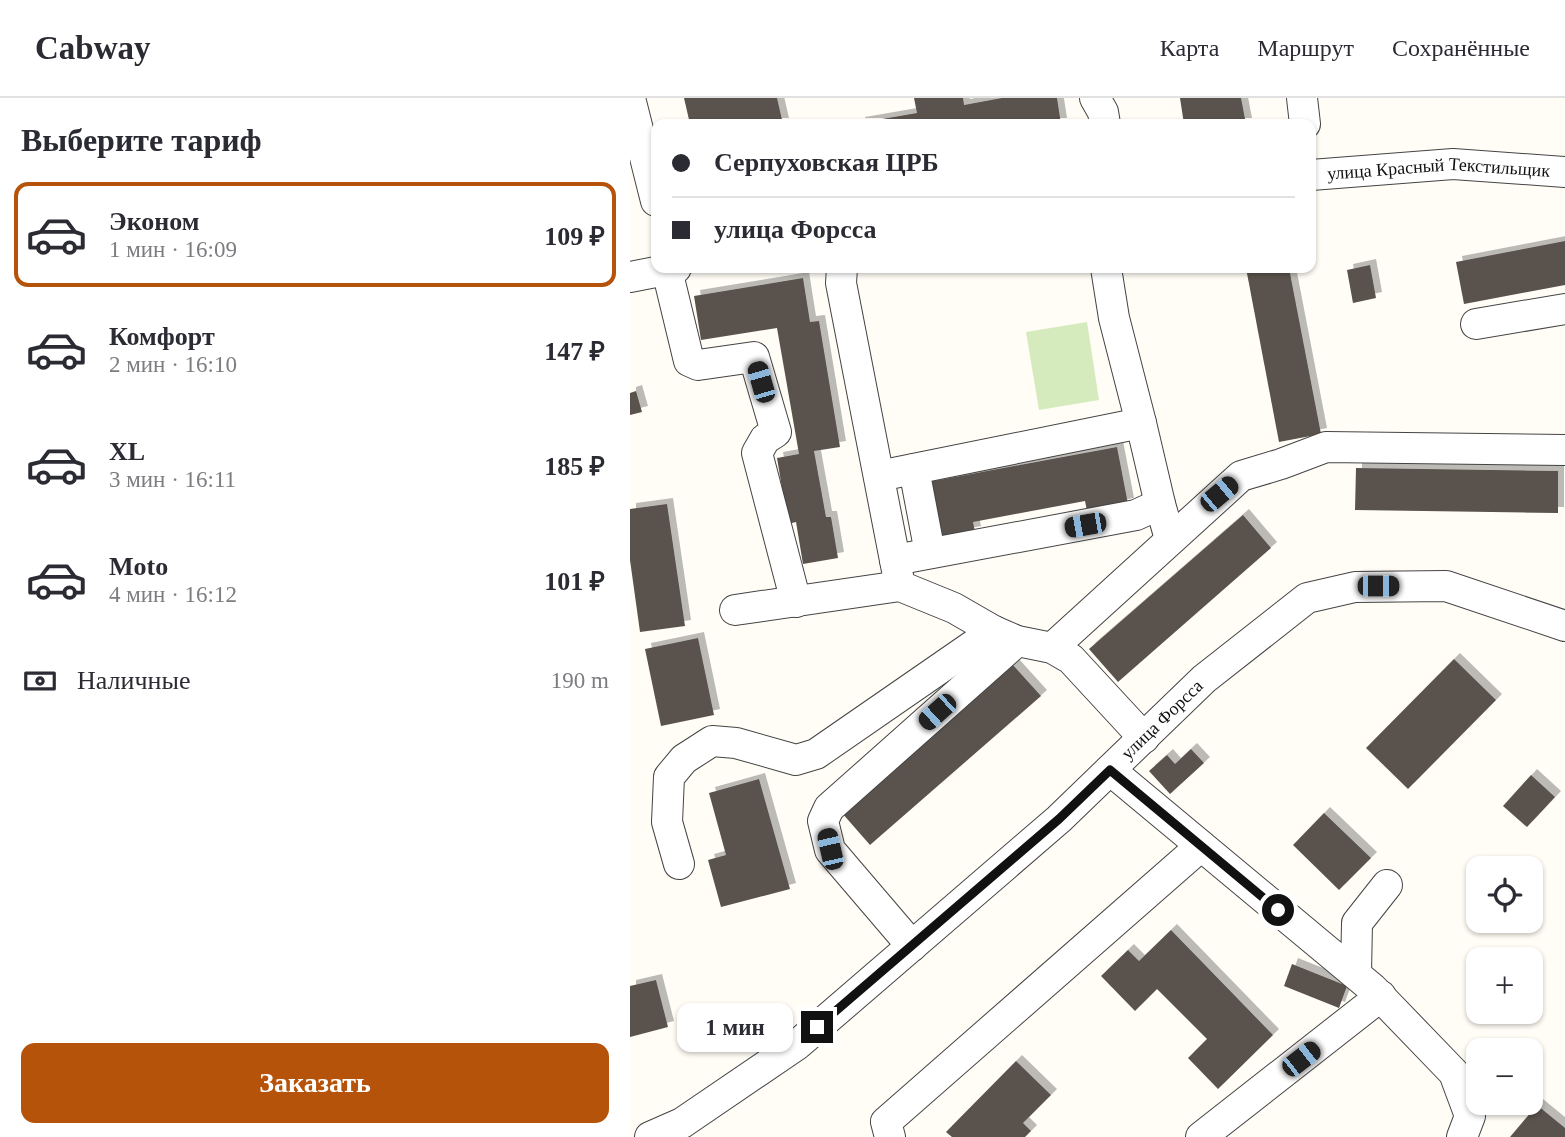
<!DOCTYPE html>
<html lang="ru">
<head>
<meta charset="utf-8">
<style>
	:root { --surface:#fff; --page:#f2f2f3; --text:#2b2b33; --muted:#7c7c81; --line:#e1e1e2; --accent:#b45309 }
	body { margin:0; font-family:Georgia,serif; background:var(--page); color:var(--text); height:100vh; display:flex; flex-direction:column; font-size:26px; white-space:nowrap }
	* { box-sizing:border-box; margin:0 }
	p { font-size:23px; color:var(--muted) }
	.icon { flex:none; width:38px; height:38px; fill:none; stroke:currentColor; stroke-width:2; stroke-linecap:round; stroke-linejoin:round }
	.map { position:relative; flex:1; overflow:hidden }
	.sheet { display:flex; flex-direction:column; background:var(--surface); width:630px }
	.sheet>* { flex:none }
	.banner { position:absolute; left:21px; top:21px; width:665px; height:154px; border-radius:14px; box-shadow:0 2px 5px #0004; display:grid; align-content:center; height:154px; padding:0 21px; background:var(--surface) }
	.tools { position:absolute; left:836px; top:758px; display:grid; gap:14px }
	.tools a { display:grid; place-items:center; width:77px; height:77px; border-radius:14px; background:var(--surface); box-shadow:0 2px 5px #0004; font-size:35px }
	.end { position:absolute; width:32px; height:32px; margin:-16px; border:9px solid #111; background:#fff; box-shadow:0 0 0 4px #fff }
	.from { border-radius:50% }
	.bubble { position:absolute; height:49px; border-radius:14px; background:var(--surface); box-shadow:0 2px 5px #0004; font-size:23px; font-weight:800; line-height:49px; text-align:center }
	.car { position:absolute; width:21px; height:42px; margin:-21px -10px; border-radius:9px; box-shadow:0 0 5px 2px #0007; background:linear-gradient(#222 24%,#8ab4d8 0 40%,#222 0 76%,#8ab4d8 0 86%,#222 0) }
	.banner b { display:flex; align-items:center; gap:24px; height:66px; font-size:26px }
	.banner b+b { border-top:2px solid var(--line) }
	.banner i { width:18px; height:18px; background:var(--text) }
	ul { padding:0; list-style:none }
	li { display:flex; align-items:center; gap:21px; height:105px; margin:0 14px 10px; padding:0 7px; border:4px solid transparent; border-radius:14px }
	li div { flex:1 }
	li b { display:block; font-size:26px }
	li em { font-style:normal; font-weight:800 }
	li.current { border-color:var(--accent) }
	li>.icon { width:63px; height:63px; stroke-width:1.5 }
	h2 { padding:0 21px; font-size:32px; line-height:84px }
	.pay { display:flex; align-items:center; gap:18px; height:77px; padding:0 21px; font-size:26px }
	.pay p { margin-inline-start:auto }
	.button { display:flex; gap:14px; margin-top:auto; padding:14px 21px }
	.button a { flex:1; height:80px; border-radius:14px; background:var(--accent); color:#fff; font-size:28px; font-weight:800; line-height:80px; text-align:center }
	header { display:flex; align-items:center; gap:42px; box-sizing:border-box; height:98px; padding:0 35px; background:var(--surface); border-bottom:2px solid var(--line) }
	header strong { font-size:33px }
	nav { display:flex; gap:38px; margin-inline-start:auto; font-size:24px }
	main { display:flex; flex:1; min-height:0 }
	.map>svg:first-child { display:block }
	.green { fill:#d5ebbd }
	.building { fill:#5a524d; filter:url(#shadow) }
	.lines { fill:none; stroke-linecap:round; stroke-linejoin:round }
	.minor-casing { stroke:#444; stroke-width:32 }
	.minor { stroke:#fff; stroke-width:30 }
	.route { stroke:#111; stroke-width:9 }
	.labels { text-anchor:middle; stroke-width:7; stroke-linejoin:round; paint-order:stroke }
	.street-label { font-size:18px; fill:#111; stroke:#fff }
</style>
</head>
<body>
<header>
<strong>Cabway</strong>
<nav><a>Карта</a><a>Маршрут</a><a>Сохранённые</a></nav>
</header>
<main>
<section class="sheet">
<h2>Выберите тариф</h2>
<ul>
<li class="current"><svg class="icon" aria-label="car" viewBox="0 0 24 24"><path d="M5 17H2v-5l4-1 3-4h7l3 4 3 1v5h-3M9 17h6M6 11h13"/><circle cx="7" cy="17" r="2"/><circle cx="17" cy="17" r="2"/></svg><div><b>Эконом</b><p>1 мин · 16:09</p></div><em>109 ₽</em></li>
<li><svg class="icon" aria-label="car" viewBox="0 0 24 24"><path d="M5 17H2v-5l4-1 3-4h7l3 4 3 1v5h-3M9 17h6M6 11h13"/><circle cx="7" cy="17" r="2"/><circle cx="17" cy="17" r="2"/></svg><div><b>Комфорт</b><p>2 мин · 16:10</p></div><em>147 ₽</em></li>
<li><svg class="icon" aria-label="car" viewBox="0 0 24 24"><path d="M5 17H2v-5l4-1 3-4h7l3 4 3 1v5h-3M9 17h6M6 11h13"/><circle cx="7" cy="17" r="2"/><circle cx="17" cy="17" r="2"/></svg><div><b>XL</b><p>3 мин · 16:11</p></div><em>185 ₽</em></li>
<li><svg class="icon" aria-label="car" viewBox="0 0 24 24"><path d="M5 17H2v-5l4-1 3-4h7l3 4 3 1v5h-3M9 17h6M6 11h13"/><circle cx="7" cy="17" r="2"/><circle cx="17" cy="17" r="2"/></svg><div><b>Moto</b><p>4 мин · 16:12</p></div><em>101 ₽</em></li>
</ul>
<div class="pay"><svg class="icon" aria-label="cash" viewBox="0 0 24 24"><path d="M3 7h18v10H3z"/><circle cx="12" cy="12" r="2"/></svg>Наличные<p>190 m</p></div>
<div class="button"><a>Заказать</a></div>
</section>
<div class="map">
<svg width="935" height="1039" viewBox="0 0 935 1039">
	<defs>
		<filter id="shadow"><feDropShadow dx="6" dy="-6" stdDeviation="0" flood-color="#0004"/></filter>
	</defs>
	<rect width="100%" height="100%" fill="#fffdf5"/>
	<polygon class="green" points="457,224 469,302 409,312 396,234"/>
	<g class="building">
		<polygon points="54,0 147,0 153,26 60,26"/>
		<polygon points="284,0 333,0 334,7 372,0 427,0 431,26 229,26 229,25 287,15"/>
		<polygon points="550,0 611,0 616,26 554,26"/>
		<polygon points="935,143 935,187 834,206 826,164"/>
		<polygon points="740,167 746,200 723,205 717,172"/>
		<polygon points="616,170 659,170 691,336 649,344"/>
		<polygon points="173,180 180,224 189,223 210,349 184,353 196,419 201,419 208,460 173,466 166,424 158,426 147,360 169,356 147,230 71,242 64,198"/>
		<polygon points="6,293 12,314 0,317 0,295"/>
		<polygon points="487,349 498,406 457,413 455,403 343,424 345,434 304,442 293,385"/>
		<polygon points="726,370 928,373 928,415 725,412"/>
		<polygon points="37,406 55,528 10,534 0,462 0,411"/>
		<polygon points="613,417 641,450 488,584 459,551"/>
		<polygon points="68,540 84,617 31,628 15,551"/>
		<polygon points="824,561 866,602 778,691 736,650"/>
		<polygon points="382,566 411,598 240,747 212,715"/>
		<polygon points="561,651 574,665 540,696 519,673 537,657 545,666"/>
		<polygon points="901,677 925,699 897,729 873,708"/>
		<polygon points="129,681 160,791 91,809 78,762 96,757 79,695"/>
		<polygon points="694,715 741,760 709,792 663,747"/>
		<polygon points="541,832 643,937 588,991 558,960 577,941 527,891 505,913 471,878 498,852 509,863"/>
		<polygon points="662,866 717,888 709,910 654,888"/>
		<polygon points="26,882 38,929 0,939 0,888"/>
		<polygon points="386,963 421,997 393,1025 401,1033 395,1039 322,1039 316,1034"/>
		<polygon points="907,1007 935,1030 935,1039 880,1039"/>
	</g>
	<g class="lines">
		<defs>
			<g id="minor">
				<polyline points="0,0 26,103"/>
				<polyline points="465,0 473,14 475,26"/>
				<polyline points="672,0 675,26"/>
				<path id="s1" d="M681,77l142,-11 112,8"/>
				<polyline points="212,170 211,185 270,488"/>
				<polyline points="476,170 484,220 511,325 530,406 540,441"/>
				<polyline points="37,172 59,263 68,267 124,259 146,334 135,341 127,355 166,504"/>
				<polyline points="0,179 46,170"/>
				<polyline points="846,226 935,211"/>
				<polyline points="284,371 300,455"/>
				<polyline points="249,378 511,325"/>
				<polyline points="265,462 506,417 530,406"/>
				<polyline points="105,512 270,488 324,510 364,533 387,543 422,550 441,561 514,640"/>
				<polyline points="422,550 611,378 651,366 696,349 935,352"/>
				<polyline points="480,672 742,890 824,975 840,1018 832,1039"/>
				<polyline points="49,766 37,724 39,679 54,661 82,643 106,645 166,662 186,656 364,533"/>
				<polyline points="282,848 200,752 193,723 199,710 387,543"/>
				<polyline points="726,876 727,825 757,787"/>
				<path id="s2" d="M20,1039l32,-14 116,-79 261,-225 145,-140 103,-81 48,-11 91,-1 119,40"/>
				<polyline points="260,1039 256,1024 571,748"/>
				<polyline points="571,1039 751,898"/>
			</g>
		</defs>
		<use href="#minor" class="minor-casing"/>
		<use href="#minor" class="minor"/>
	</g>
	<g class="lines">
		<polyline class="route" points="187,929 429,721 480,672 648,812"/>
	</g>
	<g class="labels">
		<g class="street-label">
			<text dy="6" stroke="none"><textPath href="#s1" startOffset="128">улица Красный Текстильщик</textPath></text>
			<text dy="6" stroke="none"><textPath href="#s2" startOffset="663">улица Форсса</textPath></text>
		</g>
	</g>
</svg>
<div class="tools">
<a><svg class="icon" aria-label="locate" viewBox="0 0 24 24"><circle cx="12" cy="12" r="6"/><path d="M12 2v4M12 18v4M2 12h4M18 12h4"/></svg></a>
<a>+</a>
<a>−</a>
</div>
<i class="end from" style="left:648px;top:812px"></i>
<i class="end" style="left:187px;top:929px"></i>
<div class="bubble" style="left:47px;top:905px;width:116px">1 мин</div>
<i class="car" style="left:131px;top:284px;rotate:344deg"></i>
<i class="car" style="left:589px;top:396px;rotate:50deg"></i>
<i class="car" style="left:455px;top:427px;rotate:260deg"></i>
<i class="car" style="left:748px;top:488px;rotate:90deg"></i>
<i class="car" style="left:307px;top:614px;rotate:228deg"></i>
<i class="car" style="left:200px;top:751px;rotate:347deg"></i>
<i class="car" style="left:671px;top:961px;rotate:52deg"></i>
<div class="banner">
<b><i class="from"></i>Серпуховская ЦРБ</b>
<b><i></i>улица Форсса</b>
</div>
</div>
</main>
</body>
</html>
